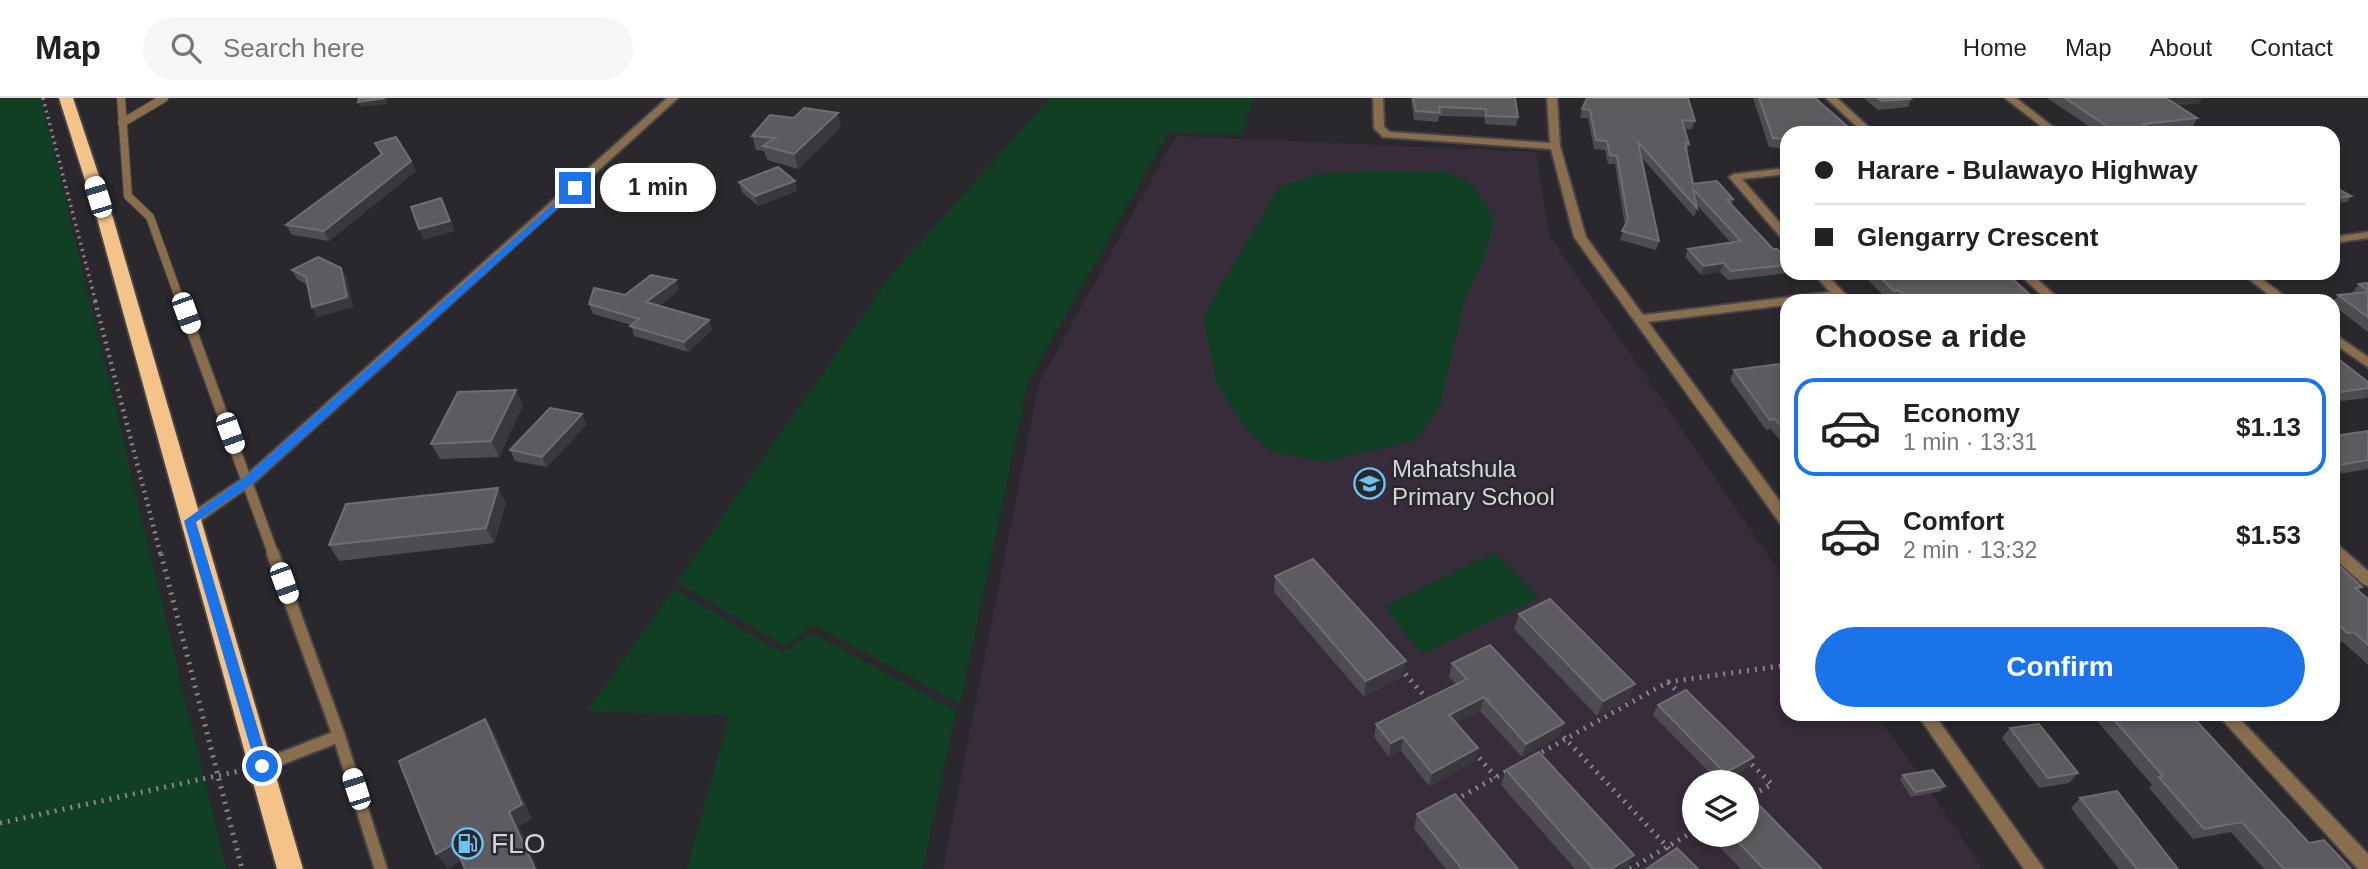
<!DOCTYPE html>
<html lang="en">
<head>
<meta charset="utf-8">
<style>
	:root { --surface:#fff; --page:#f6f6f6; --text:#222; --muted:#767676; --line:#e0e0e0; --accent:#1a73e8 }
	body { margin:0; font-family:Arial,sans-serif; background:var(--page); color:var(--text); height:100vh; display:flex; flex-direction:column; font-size:26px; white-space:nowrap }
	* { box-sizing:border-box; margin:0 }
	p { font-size:23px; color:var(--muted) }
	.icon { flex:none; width:38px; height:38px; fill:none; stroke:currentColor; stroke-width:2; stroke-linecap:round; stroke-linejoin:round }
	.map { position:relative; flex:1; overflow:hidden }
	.drawer { position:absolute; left:1780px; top:196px; width:560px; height:427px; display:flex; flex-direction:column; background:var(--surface); border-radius:21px; box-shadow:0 4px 10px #0003 }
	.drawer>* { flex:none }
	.banner { position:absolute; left:1780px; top:28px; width:560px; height:154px; border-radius:21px; box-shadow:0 4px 10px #0003; display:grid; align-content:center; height:154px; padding:0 35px; background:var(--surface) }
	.fabs { position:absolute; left:1682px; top:672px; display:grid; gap:14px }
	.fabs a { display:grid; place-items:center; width:77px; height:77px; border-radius:50%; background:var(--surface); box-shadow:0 4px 10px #0003; font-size:35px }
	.end { position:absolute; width:32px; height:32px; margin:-16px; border:9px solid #1a73e8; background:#fff; box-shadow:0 0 0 4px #fff }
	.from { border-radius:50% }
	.bubble { position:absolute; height:49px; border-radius:24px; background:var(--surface); box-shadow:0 4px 10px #0003; font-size:23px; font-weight:700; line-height:49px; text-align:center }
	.car { position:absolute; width:21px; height:42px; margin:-21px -10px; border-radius:9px; box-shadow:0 0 5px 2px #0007; background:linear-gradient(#fff 24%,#345 0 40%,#fff 0 76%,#345 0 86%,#fff 0) }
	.banner b { display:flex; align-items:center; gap:24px; height:66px; font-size:26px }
	.banner b+b { border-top:2px solid var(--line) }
	.banner i { width:18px; height:18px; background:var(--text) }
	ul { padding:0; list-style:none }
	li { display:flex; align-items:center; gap:21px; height:98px; margin:0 14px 10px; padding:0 21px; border:4px solid transparent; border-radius:21px }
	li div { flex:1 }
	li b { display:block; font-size:26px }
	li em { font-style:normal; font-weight:700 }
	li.selected { border-color:var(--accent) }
	li>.icon { width:63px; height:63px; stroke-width:1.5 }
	h2 { padding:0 35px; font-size:32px; line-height:84px }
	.primary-button { display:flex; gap:14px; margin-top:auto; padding:14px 35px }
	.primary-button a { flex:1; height:80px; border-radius:42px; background:var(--accent); color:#fff; font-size:28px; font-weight:700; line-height:80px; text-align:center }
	header { display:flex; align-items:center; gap:42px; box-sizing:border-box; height:98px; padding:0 35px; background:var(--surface); border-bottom:2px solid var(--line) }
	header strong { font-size:33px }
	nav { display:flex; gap:38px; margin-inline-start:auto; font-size:24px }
	.search { width:490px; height:63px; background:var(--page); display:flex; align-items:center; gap:18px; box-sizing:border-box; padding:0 24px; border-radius:38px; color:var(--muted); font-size:26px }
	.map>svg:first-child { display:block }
	.education { fill:#372c3a; fill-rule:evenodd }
	.green { fill:#113f23 }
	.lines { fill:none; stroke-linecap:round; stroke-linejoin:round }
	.service-far2-casing { stroke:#464448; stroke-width:10 }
	.service-far1-casing { stroke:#464448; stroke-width:13 }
	.service-casing { stroke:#464448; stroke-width:16 }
	.minor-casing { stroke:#464448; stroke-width:4 }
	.trunk-casing { stroke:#464448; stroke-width:4 }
	.path-far2 { stroke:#878589; stroke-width:3.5; stroke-dasharray:2 4.5; stroke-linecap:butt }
	.path-far1 { stroke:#878589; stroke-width:4.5; stroke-dasharray:2 5; stroke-linecap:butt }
	.path { stroke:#878589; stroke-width:5; stroke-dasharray:2 6; stroke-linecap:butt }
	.service-far2 { stroke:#896e4e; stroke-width:8 }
	.service-far1 { stroke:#896e4e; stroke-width:10 }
	.service { stroke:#896e4e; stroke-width:12 }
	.minor { fill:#896e4e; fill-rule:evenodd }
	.trunk { fill:#f3c38a; fill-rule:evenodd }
	.wall { fill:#4e4b51 }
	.shaded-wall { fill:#3a373d }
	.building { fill:#5d5a60; stroke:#706d72; stroke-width:2 }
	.route { fill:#1a73e8 }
	.labels { text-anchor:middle; stroke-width:5; stroke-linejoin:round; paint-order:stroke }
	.poi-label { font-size:24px; fill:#d6d4d8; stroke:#2a282d; text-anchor:start }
	.near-poi-label { font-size:28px; fill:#d6d4d8; stroke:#2a282d; text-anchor:start }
</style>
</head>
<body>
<header>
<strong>Map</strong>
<div class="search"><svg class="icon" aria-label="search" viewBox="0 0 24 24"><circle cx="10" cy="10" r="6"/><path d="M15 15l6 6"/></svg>Search here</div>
<nav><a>Home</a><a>Map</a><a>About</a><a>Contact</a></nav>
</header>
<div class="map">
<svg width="2368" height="771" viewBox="0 0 2368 771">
	<rect width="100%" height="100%" fill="#2a282d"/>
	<path class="education" d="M1176,38l360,16 13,83 238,348v131h90l106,155h-1040l96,-486zM1694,684h52v53h-52z"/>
	<g class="green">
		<polygon points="0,0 41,0 226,771 0,771"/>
		<polygon points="1050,0 1253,0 1242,37 1169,34 1028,284 960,606 814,527 784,548 677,484 892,176"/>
		<polygon points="1364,73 1447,74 1472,87 1495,121 1484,160 1465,201 1440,308 1415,343 1325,364 1272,354 1246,331 1216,284 1203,219 1278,90 1318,76"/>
		<polygon points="1495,454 1539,500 1422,556 1384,509"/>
		<polygon points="674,491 782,555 812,535 956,613 923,771 687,771 729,618 587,613"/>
	</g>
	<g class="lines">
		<defs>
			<g id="service-far2">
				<polyline points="121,0 128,98 150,119 181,205"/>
				<polyline points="122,25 164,0"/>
			</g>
			<polyline id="service-far1" points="181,203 274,458"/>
			<g id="service">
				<polyline points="273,456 339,638 381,771"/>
				<polyline points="262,668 339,638"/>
			</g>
			<g id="minor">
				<polygon points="667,0 678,0 253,386 195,427 185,427 183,423 185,419 243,380"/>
				<polygon points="1373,0 1383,0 1384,29 1390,34 1550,45 1547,0 1557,0 1560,48 1586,139 1643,217 1830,194 1813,175 1825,175 1846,197 1846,203 1787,203 1787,207 1648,224 1787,413 1787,429 1782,428 1574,139 1551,51 1383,39 1374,30"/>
				<polygon points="1826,0 1837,0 1875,35 1864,35"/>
				<polygon points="2005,0 2016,0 2061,35 2050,35"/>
				<polygon points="1787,70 1787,76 1742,81 1787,133 1787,143 1783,142 1729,79 1734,76"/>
				<polygon points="2368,134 2368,140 2333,145 2333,139"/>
				<polygon points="2018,175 2031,175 2061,203 2048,203"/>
				<polygon points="2241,175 2254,175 2291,203 2277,203"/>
				<polygon points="2333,235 2368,259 2368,269 2333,245"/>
				<polygon points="2333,446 2338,447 2368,473 2368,488 2363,486 2333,459"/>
				<polygon points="1917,616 1934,616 2044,771 2024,771"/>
				<polygon points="2217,616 2235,616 2368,756 2368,771 2358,771"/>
			</g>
			<polygon id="trunk" points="59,0 73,0 113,120 303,771 277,771 97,120"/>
		</defs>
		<use href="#service-far2" class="service-far2-casing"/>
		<use href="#service-far1" class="service-far1-casing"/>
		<use href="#service" class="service-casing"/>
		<use href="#minor" class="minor-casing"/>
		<use href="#trunk" class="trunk-casing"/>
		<polyline class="path-far2" points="43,0 96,205"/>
		<polyline class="path-far1" points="95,203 161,458"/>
		<g class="path">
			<polyline points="161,456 242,771"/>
			<polyline points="1400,570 1429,603"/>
			<polyline points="1668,584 1682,598"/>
			<polyline points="1558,633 1675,757"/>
			<polyline points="1474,654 1496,679"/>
			<polyline points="1535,658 1668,584 1787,567"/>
			<polyline points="1746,701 1772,686 1748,663"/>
			<polyline points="1455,702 1509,672"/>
			<polyline points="0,725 239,673"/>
			<polyline points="1630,771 1694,733"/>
		</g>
		<use href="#service-far2" class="service-far2"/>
		<use href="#service-far1" class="service-far1"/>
		<use href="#service" class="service"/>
		<use href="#minor" class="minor"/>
		<use href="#trunk" class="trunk"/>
	</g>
	<g class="wall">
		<polygon points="1411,0 1515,0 1518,19 1516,28 1485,26 1484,19 1439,18 1438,24 1414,22"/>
		<polygon points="1753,0 1815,0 1787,35 1787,51 1769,49"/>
		<polygon points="1864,0 1910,0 1911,1 1908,9 1878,12"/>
		<polygon points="2047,0 2202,0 2200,5 2177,7 2197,20 2192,30 2147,35 2099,35"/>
		<polygon points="1582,11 1695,23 1692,31 1685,31 1689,46 1686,54 1693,86 1733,101 1732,107 1773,151 1787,161 1787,175 1788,175 1728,182 1720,174 1701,177 1685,159 1688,151 1731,145 1696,106 1697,110 1694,119 1641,59 1659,143 1656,152 1620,142 1625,128 1615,66 1608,66 1605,52 1594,51 1588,20 1580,20"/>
		<polygon points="841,29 798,71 767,62 764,53 756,52 752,38"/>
		<polygon points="375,45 416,73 329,143 292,137 286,127 381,57"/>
		<polygon points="795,83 797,93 758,108 742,94 739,84"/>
		<polygon points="2333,88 2351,98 2347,104 2333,105"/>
		<polygon points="341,170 346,179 353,209 317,219 312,209 307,187 297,181 292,172"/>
		<polygon points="1861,175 2006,175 2037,203 1889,203"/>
		<polygon points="2368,185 2368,234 2333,207 2333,204 2338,197 2352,195 2359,186"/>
		<polygon points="679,192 659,208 709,222 712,232 688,254 634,238 631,227 593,216 589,206 625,197"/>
		<polygon points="1785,209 1787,211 1787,226 1781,219"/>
		<polygon points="2333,257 2368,284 2368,298 2367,300 2333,304"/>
		<polygon points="1787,265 1787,351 1771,331 1766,332 1730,282 1734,272"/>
		<polygon points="523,307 499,359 440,361 431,346"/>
		<polygon points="582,316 586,327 547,369 515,363 510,352"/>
		<polygon points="2368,333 2368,371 2333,377 2333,338"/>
		<polygon points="506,405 494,445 339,463 329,447"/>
		<polygon points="2333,462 2362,489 2358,493 2368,501 2368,567 2343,544 2337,545 2333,541"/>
		<polygon points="1275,478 1403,578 1364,599 1274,494"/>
		<polygon points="1519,516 1629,601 1597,618 1514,531"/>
		<polygon points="1452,565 1564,625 1559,638 1522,659 1480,613 1456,625 1478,650 1474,664 1429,688 1401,653 1389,659 1374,639 1376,626 1456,586 1449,579"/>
		<polygon points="1658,607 1754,659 1749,669 1722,684 1719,684 1653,617"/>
		<polygon points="2091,616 2190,616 2309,745 2351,771 2264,771 2231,734 2193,741 2149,690 2152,687"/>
		<polygon points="2010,630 2078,675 2069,685 2039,690 2002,640"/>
		<polygon points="1506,672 1627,771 1575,771 1501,687"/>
		<polygon points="1903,677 1945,688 1941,693 1911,699 1900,682"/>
		<polygon points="2080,700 2178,771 2119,771 2071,710"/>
		<polygon points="1417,716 1518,771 1446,771 1414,731"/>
		<polygon points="1708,737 1746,737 1822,771 1741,771"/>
	</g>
	<g class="shaded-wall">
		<polygon points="385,0 388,0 387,6 360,9 358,4"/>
		<polygon points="2166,0 2202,0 2200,5 2160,9"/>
		<polygon points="838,15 841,29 798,71 794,56"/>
		<polygon points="411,63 416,73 329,143 324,133"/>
		<polygon points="795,83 797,93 758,108 755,98"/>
		<polygon points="441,100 455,133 424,142 419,131"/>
		<polygon points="1724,165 1720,174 1701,177 1704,168"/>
		<polygon points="341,170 346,179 353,209 317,219 312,209"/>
		<polygon points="676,182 679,192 650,215 646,204"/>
		<polygon points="709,222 712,232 688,254 684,244"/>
		<polygon points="516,292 523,307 499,359 491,343"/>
		<polygon points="582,316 586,327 547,369 542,359"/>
		<polygon points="498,390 506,405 494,445 486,430"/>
		<polygon points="1406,563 1403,578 1364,599 1366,583"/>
		<polygon points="1635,586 1629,601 1597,618 1603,603"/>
		<polygon points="1484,599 1480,613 1446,630 1449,617"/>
		<polygon points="485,621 495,636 532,721 519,729 538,771 535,771 509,714"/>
		<polygon points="1564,625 1559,638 1522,659 1526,646"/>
		<polygon points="1403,639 1401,653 1389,659 1391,645"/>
		<polygon points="1478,650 1474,664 1429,688 1432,675"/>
		<polygon points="1754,659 1749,669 1721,684 1725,675"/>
		<polygon points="454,746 465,760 448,771 436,756"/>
		<polygon points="1634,757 1627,771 1611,771"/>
	</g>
	<g class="building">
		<polygon points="359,0 385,0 358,4"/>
		<polygon points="1413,0 1515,0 1518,19 1486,18 1486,11 1439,9 1440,15 1416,13"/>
		<polygon points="1587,0 1688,0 1695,23 1682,22 1689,46 1685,45 1693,86 1717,83 1733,101 1727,102 1773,151 1777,151 1787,161 1787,167 1731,173 1724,165 1704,168 1688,151 1741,143 1693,91 1697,110 1638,44 1659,143 1622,133 1628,122 1617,58 1610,57 1607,43 1596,42 1590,12 1582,11"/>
		<polygon points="1759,0 1815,0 1855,35 1787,35 1787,41 1773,40"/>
		<polygon points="1877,0 1910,0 1911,1 1882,3"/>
		<polygon points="2065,0 2168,0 2166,0 2197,20 2143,26 2150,31 2117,35"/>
		<polygon points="804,10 838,15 794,56 763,48 775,40 752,38 770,17 794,20"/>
		<polygon points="396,39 411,63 324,133 286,127 382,56 375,45"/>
		<polygon points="778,69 795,83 755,98 739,84"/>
		<polygon points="2333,88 2351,98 2333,100"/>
		<polygon points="441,100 450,123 419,131 411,109"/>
		<polygon points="318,159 341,170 347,199 312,209 306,179 292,172"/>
		<polygon points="1876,175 2006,175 2037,203 1910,203 1899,192 1894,193"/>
		<polygon points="651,177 676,182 646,204 709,222 684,244 630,228 639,221 589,206 594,190 625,197"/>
		<polygon points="2368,185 2368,193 2359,186"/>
		<polygon points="2368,194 2368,219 2338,197"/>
		<polygon points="2258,200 2262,203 2237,203"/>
		<polygon points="2333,257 2368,284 2368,290 2333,295"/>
		<polygon points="1787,265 1787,335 1775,321 1770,322 1734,272"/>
		<polygon points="516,292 491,343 431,346 458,294"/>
		<polygon points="550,310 582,316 542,359 510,352"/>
		<polygon points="2368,333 2368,362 2333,368 2333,338"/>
		<polygon points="498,390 486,430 329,447 346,406"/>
		<polygon points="1313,461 1406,563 1366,583 1275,478"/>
		<polygon points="2333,462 2362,489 2355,490 2368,501 2368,547 2354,534 2347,535 2333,521"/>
		<polygon points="1550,501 1635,586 1603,603 1519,516"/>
		<polygon points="1490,547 1564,625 1526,646 1484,599 1449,617 1478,650 1432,675 1403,639 1391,645 1376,626 1467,581 1452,565"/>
		<polygon points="1686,592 1754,659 1725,675 1658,607"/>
		<polygon points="2109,616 2190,616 2309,745 2324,742 2351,771 2284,771 2242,724 2204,731 2159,679 2163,678"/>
		<polygon points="485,621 522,706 509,714 535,771 465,771 454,746 436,756 399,663"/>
		<polygon points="2039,626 2078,675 2048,680 2010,630"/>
		<polygon points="1539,654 1634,757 1611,771 1593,771 1506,672"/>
		<polygon points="1933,672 1945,688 1915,694 1903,677"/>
		<polygon points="2117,693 2178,771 2137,771 2080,700"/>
		<polygon points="1455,696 1518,771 1462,771 1417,716"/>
		<polygon points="1751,699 1822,771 1764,771 1731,737 1746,737 1746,702"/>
		<polygon points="1677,750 1698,771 1646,771"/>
	</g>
	<polygon class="route" points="575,87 578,92 252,386 196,424 269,668 262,674 257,672 184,423 244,380"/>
	<defs>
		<symbol id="school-ring" viewBox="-11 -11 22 22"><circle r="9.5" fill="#2a282d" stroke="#6bc3f2" stroke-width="1.5"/><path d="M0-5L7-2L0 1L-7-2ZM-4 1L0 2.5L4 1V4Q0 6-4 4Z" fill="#6bc3f2"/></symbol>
		<symbol id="fuel-ring" viewBox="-11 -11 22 22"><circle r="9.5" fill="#2a282d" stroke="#6bc3f2" stroke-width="1.5"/><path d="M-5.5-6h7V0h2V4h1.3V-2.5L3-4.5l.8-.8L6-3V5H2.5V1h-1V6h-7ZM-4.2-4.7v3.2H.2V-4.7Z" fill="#6bc3f2"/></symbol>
	</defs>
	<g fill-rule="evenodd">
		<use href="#school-ring" x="1352" y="368" width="35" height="35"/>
		<use href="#fuel-ring" x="450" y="728" width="35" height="35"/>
	</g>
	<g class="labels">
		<g class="poi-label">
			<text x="1392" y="379">Mahatshula<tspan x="1392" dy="28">Primary School</tspan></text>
		</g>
		<g class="near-poi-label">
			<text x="491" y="755">FLO</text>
		</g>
	</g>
</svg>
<div class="fabs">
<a><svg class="icon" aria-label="layers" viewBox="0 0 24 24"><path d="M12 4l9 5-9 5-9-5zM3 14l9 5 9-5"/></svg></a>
</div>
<i class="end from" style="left:262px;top:668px"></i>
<i class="end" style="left:575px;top:90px"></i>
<div class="bubble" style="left:600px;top:65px;width:116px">1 min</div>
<i class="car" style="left:98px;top:99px;rotate:343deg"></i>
<i class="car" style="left:186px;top:215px;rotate:160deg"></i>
<i class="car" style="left:230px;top:335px;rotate:160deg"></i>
<i class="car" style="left:284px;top:485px;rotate:160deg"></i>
<i class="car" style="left:356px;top:691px;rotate:342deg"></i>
<div class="banner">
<b><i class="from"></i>Harare - Bulawayo Highway</b>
<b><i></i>Glengarry Crescent</b>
</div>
<section class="drawer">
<h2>Choose a ride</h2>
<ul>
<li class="selected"><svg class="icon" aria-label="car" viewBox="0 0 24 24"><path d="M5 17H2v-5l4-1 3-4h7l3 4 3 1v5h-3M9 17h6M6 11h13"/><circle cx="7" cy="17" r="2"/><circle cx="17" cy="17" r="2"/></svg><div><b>Economy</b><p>1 min · 13:31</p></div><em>$1.13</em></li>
<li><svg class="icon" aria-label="car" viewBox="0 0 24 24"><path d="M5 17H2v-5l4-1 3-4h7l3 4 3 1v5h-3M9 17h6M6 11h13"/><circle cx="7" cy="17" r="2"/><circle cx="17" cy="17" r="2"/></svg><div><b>Comfort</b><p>2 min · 13:32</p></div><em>$1.53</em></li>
</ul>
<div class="primary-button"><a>Confirm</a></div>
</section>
</div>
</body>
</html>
